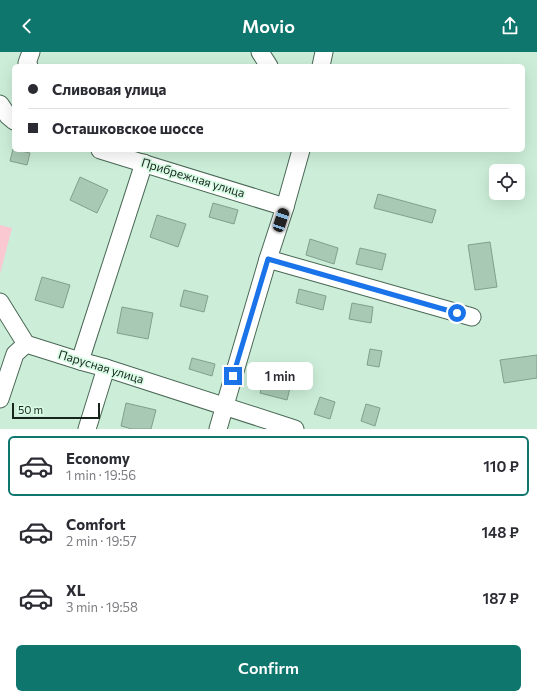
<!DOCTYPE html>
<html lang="en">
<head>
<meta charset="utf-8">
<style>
	:root { --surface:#fff; --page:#f7f7f7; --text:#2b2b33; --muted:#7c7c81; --line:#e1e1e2; --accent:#0f766e }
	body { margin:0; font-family:Commissioner,sans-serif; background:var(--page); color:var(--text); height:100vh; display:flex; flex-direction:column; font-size:15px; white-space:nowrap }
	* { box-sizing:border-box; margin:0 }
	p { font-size:13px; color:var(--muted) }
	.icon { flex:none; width:22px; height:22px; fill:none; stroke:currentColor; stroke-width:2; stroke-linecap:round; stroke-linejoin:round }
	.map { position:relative; height:377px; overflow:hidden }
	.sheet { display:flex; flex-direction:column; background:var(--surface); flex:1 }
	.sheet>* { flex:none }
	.top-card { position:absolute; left:12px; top:12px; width:513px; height:88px; border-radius:6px; box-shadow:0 4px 16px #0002; display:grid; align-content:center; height:88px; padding:0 16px; background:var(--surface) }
	.controls { position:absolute; left:489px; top:112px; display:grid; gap:8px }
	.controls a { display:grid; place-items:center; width:36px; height:36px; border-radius:6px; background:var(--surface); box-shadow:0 4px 16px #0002; font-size:20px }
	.scale { position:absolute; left:12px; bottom:10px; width:88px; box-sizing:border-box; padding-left:4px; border:2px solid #18251d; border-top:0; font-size:11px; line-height:14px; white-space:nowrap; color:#18251d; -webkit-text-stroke:3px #d9fce5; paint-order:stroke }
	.end { position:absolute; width:18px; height:18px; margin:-9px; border:5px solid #1a73e8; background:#fff; box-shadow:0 0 0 2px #fff }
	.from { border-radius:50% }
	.bubble { position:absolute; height:28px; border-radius:6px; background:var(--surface); box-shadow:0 4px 16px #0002; font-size:13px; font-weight:600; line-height:28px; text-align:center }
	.car { position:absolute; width:12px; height:24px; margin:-12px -6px; border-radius:5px; box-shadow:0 0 3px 1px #0007; background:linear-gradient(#222 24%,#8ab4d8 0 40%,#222 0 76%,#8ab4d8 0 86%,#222 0) }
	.top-card b { display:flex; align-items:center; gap:14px; height:38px; font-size:15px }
	.top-card b+b { border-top:1px solid var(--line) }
	.top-card i { width:10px; height:10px; background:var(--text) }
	ul { padding:7px 0 0; list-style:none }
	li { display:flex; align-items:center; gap:12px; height:60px; margin:0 8px 6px; padding:0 8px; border:2px solid transparent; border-radius:6px }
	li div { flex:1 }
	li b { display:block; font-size:15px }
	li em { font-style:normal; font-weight:600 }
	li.on { border-color:var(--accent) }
	li>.icon { width:36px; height:36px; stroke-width:1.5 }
	.action { display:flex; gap:8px; margin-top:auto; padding:8px 16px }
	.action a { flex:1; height:46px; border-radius:6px; background:var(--accent); color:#fff; font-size:16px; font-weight:600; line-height:46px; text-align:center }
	header { display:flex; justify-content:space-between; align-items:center; height:52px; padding:0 16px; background:var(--accent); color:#fff; font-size:18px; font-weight:600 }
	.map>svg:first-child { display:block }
	.green { fill:#fac8d0 }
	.building { fill:#a8c9b3; stroke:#80a08b }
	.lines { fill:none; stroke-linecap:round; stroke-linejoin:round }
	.minor-casing { stroke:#496855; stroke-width:19 }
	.minor { stroke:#fff; stroke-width:17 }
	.route { stroke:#1a73e8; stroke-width:5 }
	.labels { text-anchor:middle; stroke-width:3.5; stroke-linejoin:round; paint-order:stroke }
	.street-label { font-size:12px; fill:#18251d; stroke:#d9fce5 }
</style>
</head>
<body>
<header><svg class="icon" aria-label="back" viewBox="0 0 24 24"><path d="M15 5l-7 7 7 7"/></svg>Movio<svg class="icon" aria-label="share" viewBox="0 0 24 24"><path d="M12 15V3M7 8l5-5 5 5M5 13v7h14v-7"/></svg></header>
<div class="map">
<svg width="537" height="377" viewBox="0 0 537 377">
	<rect width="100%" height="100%" fill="#cceed8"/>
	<polygon class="green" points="0,173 12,176 0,222"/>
	<g class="building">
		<polygon points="13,97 30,101 27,113 10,109"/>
		<polygon points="80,125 108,138 97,161 70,148"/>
		<polygon points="378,142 436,158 432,171 374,156"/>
		<polygon points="213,151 238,158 234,172 209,165"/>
		<polygon points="157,163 186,172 178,195 150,185"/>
		<polygon points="310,187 338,196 334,212 306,203"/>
		<polygon points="490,190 497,235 475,238 468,193"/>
		<polygon points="360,196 386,202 382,218 356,212"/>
		<polygon points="42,225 70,233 63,256 35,248"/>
		<polygon points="299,237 326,244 323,258 296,251"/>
		<polygon points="184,238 208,244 204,260 180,254"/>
		<polygon points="352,251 373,255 371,271 349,267"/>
		<polygon points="122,255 153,261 148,287 117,281"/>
		<polygon points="370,297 382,299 379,315 367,313"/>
		<polygon points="537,303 537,326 504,331 500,308"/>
		<polygon points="192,306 215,312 212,324 189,317"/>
		<polygon points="265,321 292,328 287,348 260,341"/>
		<polygon points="320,345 335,350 330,367 314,362"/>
		<polygon points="126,351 156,358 151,377 132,377 121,374"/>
		<polygon points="366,352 380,356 375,374 361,369"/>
	</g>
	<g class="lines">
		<defs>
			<g id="minor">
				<polyline points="260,0 269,14"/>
				<polyline points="29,14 27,11 31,0"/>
				<polyline points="321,14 324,0"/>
				<polyline points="0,52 8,64 14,69"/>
				<polyline points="100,98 285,155"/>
				<polyline points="268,207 472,265"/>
				<polyline points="0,250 26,292 80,309 106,316 295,377"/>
				<polyline points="80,309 144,111"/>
				<polyline points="0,347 15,302 26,292"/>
				<polyline points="87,377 106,316"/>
				<polyline points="218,377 268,207 285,155 301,98"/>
			</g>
		</defs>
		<use href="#minor" class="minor-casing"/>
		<use href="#minor" class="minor"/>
	</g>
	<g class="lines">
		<polyline class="route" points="233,324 268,207 457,261"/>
	</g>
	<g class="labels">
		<g class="street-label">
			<text transform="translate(193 126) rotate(17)" y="4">Прибрежная улица</text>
			<text transform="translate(101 315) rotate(17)" y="4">Парусная улица</text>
		</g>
	</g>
</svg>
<div class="controls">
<a><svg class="icon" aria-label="locate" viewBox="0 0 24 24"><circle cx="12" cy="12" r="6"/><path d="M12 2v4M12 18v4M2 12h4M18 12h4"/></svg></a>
</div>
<div class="scale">50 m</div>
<i class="end from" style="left:457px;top:261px"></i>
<i class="end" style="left:233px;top:324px"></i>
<div class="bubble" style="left:247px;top:310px;width:66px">1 min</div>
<i class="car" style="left:281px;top:168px;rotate:18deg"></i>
<div class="top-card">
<b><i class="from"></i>Сливовая улица</b>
<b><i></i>Осташковское шоссе</b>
</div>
</div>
<section class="sheet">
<ul>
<li class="on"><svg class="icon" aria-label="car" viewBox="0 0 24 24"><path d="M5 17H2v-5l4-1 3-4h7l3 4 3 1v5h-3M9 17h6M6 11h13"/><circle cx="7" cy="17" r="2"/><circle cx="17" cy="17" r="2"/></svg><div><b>Economy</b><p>1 min · 19:56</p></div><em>110 ₽</em></li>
<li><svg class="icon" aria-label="car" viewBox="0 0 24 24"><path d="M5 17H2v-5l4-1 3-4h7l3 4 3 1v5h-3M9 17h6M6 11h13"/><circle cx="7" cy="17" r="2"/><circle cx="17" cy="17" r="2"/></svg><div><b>Comfort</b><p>2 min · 19:57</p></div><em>148 ₽</em></li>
<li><svg class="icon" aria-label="car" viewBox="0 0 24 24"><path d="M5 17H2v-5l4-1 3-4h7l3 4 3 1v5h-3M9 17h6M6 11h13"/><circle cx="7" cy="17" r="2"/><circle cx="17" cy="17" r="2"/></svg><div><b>XL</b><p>3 min · 19:58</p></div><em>187 ₽</em></li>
</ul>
<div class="action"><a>Confirm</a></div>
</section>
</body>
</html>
